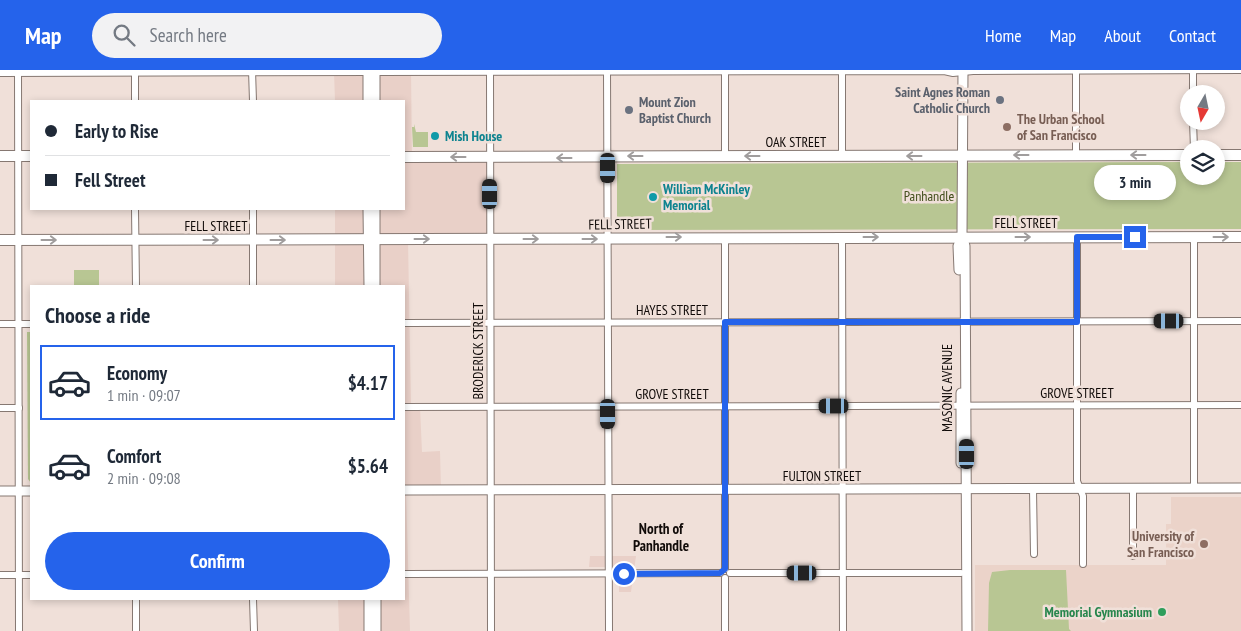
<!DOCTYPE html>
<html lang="en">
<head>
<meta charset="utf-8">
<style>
	:root { --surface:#fff; --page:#f2f2f3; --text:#1f2937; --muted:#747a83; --line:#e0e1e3; --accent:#2563eb }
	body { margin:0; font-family:"PT Sans Narrow",sans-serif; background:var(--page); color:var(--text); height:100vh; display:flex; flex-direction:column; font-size:19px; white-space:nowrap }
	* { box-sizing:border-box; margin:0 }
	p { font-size:16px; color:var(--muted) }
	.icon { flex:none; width:28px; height:28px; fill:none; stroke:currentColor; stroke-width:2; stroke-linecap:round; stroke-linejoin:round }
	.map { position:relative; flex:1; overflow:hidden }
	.sheet { position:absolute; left:30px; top:215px; width:375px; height:315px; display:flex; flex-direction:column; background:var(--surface); border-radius:0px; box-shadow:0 2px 8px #0003 }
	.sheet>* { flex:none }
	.hud { position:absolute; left:30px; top:30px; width:375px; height:110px; border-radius:0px; box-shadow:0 2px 8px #0003; display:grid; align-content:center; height:110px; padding:0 15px; background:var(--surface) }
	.needle { width:32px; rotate:189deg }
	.tools { position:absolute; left:1180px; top:15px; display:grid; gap:10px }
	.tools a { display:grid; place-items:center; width:45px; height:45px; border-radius:50%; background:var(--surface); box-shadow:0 2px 8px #0003; font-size:25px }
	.end { position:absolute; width:22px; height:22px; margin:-11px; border:6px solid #2563eb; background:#fff; box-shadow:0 0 0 2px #fff }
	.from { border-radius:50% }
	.bubble { position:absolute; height:35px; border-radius:18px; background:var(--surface); box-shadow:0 2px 8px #0003; font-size:16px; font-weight:600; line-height:35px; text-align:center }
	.car { position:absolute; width:15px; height:30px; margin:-15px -8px; border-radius:6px; box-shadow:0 0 4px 1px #0007; background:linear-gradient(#222 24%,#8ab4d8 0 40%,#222 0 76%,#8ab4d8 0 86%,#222 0) }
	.hud b { display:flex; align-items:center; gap:18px; height:48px; font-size:19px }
	.hud b+b { border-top:1px solid var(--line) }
	.hud i { width:12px; height:12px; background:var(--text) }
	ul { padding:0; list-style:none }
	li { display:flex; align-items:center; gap:15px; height:75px; margin:0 10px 8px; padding:0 5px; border:2px solid transparent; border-radius:0px }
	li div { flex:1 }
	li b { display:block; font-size:19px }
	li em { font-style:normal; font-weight:600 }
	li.current { border-color:var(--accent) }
	li>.icon { width:45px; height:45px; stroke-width:1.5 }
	h2 { padding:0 15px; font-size:22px; line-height:60px }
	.button { display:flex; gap:10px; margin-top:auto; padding:10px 15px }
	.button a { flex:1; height:58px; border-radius:30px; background:var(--accent); color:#fff; font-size:20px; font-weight:600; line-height:58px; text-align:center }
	header { display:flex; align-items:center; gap:30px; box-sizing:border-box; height:70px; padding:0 25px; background:var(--accent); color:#fff }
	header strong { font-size:24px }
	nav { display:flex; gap:28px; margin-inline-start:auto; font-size:18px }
	.search { width:350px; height:45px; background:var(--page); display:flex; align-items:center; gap:12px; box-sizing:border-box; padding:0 18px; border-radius:28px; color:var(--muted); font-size:19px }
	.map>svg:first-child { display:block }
	.commercial { fill:#e9d0c8 }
	.built { fill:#ebd3c9 }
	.green { fill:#b8c693 }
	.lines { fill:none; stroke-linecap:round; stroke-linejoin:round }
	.street-casing { stroke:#867872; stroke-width:8 }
	.secondary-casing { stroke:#867872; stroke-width:11 }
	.primary-casing { stroke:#867872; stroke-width:12 }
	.street { stroke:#fff; stroke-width:6 }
	.secondary { stroke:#fff; stroke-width:9 }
	.primary { stroke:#fff; stroke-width:10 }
	.oneway { stroke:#a09d9d }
	.route { stroke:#2563eb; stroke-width:6 }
	.worship-dot { fill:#6b7280; stroke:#f0e0d9; stroke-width:2 }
	.education-dot { fill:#8d6e63; stroke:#f0e0d9; stroke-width:2 }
	.culture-dot { fill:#0f9aa8; stroke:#f0e0d9; stroke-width:2 }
	.leisure-dot { fill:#2e9e5b; stroke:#f0e0d9; stroke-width:2 }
	.labels { text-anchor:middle; stroke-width:5; stroke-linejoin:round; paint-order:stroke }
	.worship-label { font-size:14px; font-weight:bold; fill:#5b616d; stroke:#f0e0d9; text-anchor:end }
	.education-label { font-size:14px; font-weight:bold; fill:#785e54; stroke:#f0e0d9; text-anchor:start }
	.culture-label { font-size:14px; font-weight:bold; fill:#0d838f; stroke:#f0e0d9; text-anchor:start }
	.street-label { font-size:14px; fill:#110b09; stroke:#f0e0d9 }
	.park-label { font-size:14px; fill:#424e1b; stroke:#f0e0d9 }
	.leisure-label { font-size:14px; font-weight:bold; fill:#27864d; stroke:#f0e0d9; text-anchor:end }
	.neighbourhood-label { font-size:15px; font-weight:bold; fill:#110b09; stroke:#f0e0d9 }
</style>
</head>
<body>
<header>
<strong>Map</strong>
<div class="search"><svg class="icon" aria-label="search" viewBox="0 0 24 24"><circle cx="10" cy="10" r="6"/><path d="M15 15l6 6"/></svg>Search here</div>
<nav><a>Home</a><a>Map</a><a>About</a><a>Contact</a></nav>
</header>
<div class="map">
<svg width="1241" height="561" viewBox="0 0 1241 561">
	<rect width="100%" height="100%" fill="#f0e0d9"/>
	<g class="commercial">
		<polygon points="411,0 412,87 490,87 491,169 408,170 411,336 420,337 422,382 440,381 441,420 406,421 410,561 339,561 338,529 404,529 404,216 335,216 335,139 404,139 404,31 335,31 334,2"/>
		<polygon points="590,486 636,486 631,522 619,522 619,497 589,497"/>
	</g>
	<polygon class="built" points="1171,427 1241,427 1241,561 975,561 975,495 1166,495 1166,454 1171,454"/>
	<g class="green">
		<polygon points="414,54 416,62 428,62 428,77 413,77 412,57 414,57"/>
		<polygon points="1189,92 1189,106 1216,106 1216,92 1241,92 1241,159 617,160 617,94"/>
		<rect x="74" y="200" width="25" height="16"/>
		<polygon points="27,262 31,262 31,413 28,409"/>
		<polygon points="1010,500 1066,500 1069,559 1071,561 988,561 989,513 992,502"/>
	</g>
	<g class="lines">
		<defs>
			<g id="street">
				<polyline points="18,0 19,561"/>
				<polyline points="135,0 135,31"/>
				<polyline points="252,0 253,31"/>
				<polyline points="490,0 491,561"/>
				<polyline points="607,0 609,561"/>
				<polyline points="725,0 725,86"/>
				<polyline points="842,0 842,86"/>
				<polyline points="1076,0 1076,85"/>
				<polyline points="1193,0 1193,24"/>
				<polyline points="375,2 944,1 953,3 973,1 1241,0"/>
				<polyline points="0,3 368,2"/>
				<polyline points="1193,51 1194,79"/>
				<polyline points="135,139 136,216"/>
				<polyline points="253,139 253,216"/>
				<polyline points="725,167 725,499"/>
				<polyline points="842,167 843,561"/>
				<polyline points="1077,167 1077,411 1083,426 1083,494"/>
				<polyline points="1194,167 1194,419"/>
				<polyline points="404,253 1241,251"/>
				<polyline points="0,254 31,254"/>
				<polyline points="404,337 1241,335"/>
				<polyline points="0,338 19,338"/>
				<polyline points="1033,419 1034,484"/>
				<polyline points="1133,419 1133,486"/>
				<polyline points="730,503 961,503"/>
				<polyline points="404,504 720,503"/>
				<polyline points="0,505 31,505"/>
				<polyline points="725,508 725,561"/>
				<polyline points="136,529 136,561"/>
				<polyline points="253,529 254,561"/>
			</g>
			<g id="secondary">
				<polyline points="368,0 368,31"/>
				<polyline points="375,0 375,31"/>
				<polyline points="963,0 962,164 965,176 967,561"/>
				<polyline points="368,139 369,216"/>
				<polyline points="375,139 375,216"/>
				<polyline points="959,200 958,176 962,167"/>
				<polyline points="961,323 961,393"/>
				<polyline points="404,420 1241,418"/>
				<polyline points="0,421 31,421"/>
				<polyline points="369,529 369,561"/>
				<polyline points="376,529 376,561"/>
			</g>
			<g id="primary">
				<polyline points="1216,85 1241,85"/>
				<polyline points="0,86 31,86"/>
				<polyline points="404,87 1189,85"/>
				<polyline points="0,170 1241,167"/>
			</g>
		</defs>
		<use href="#street" class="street-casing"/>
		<use href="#secondary" class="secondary-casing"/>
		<use href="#primary" class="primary-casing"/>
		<use href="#street" class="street"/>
		<use href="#secondary" class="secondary"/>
		<use href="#primary" class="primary"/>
	</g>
	<defs><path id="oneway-shaft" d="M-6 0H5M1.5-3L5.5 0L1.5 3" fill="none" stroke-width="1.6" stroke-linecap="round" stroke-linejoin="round" transform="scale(1.25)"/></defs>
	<g class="oneway">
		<use href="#oneway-shaft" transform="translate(1021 85) rotate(180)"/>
		<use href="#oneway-shaft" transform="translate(1138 85) rotate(180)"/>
		<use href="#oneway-shaft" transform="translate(635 86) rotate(-180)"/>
		<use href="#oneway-shaft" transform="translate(752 86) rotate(180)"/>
		<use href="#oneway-shaft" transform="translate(914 86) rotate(180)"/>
		<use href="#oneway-shaft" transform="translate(458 87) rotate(180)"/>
		<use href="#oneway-shaft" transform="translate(564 88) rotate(-180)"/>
		<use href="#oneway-shaft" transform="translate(674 167)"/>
		<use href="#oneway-shaft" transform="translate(871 167)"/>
		<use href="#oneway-shaft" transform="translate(1023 167)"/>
		<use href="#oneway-shaft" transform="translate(1221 167)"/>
		<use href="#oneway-shaft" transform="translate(422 169)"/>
		<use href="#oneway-shaft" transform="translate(531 169)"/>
		<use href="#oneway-shaft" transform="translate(590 169)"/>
		<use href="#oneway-shaft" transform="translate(49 170)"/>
		<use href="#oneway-shaft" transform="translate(211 170)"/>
		<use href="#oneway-shaft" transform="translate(278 170)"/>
	</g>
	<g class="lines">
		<polyline class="route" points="624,504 720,503 725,499 725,252 1077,252 1077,167 1135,167"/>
	</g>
	<g class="worship-dot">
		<circle cx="1000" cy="30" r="5"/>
		<circle cx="629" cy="40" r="5"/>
	</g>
	<g class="education-dot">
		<circle cx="1007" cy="57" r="5"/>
		<circle cx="1204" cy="474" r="5"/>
	</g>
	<g class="culture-dot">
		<circle cx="435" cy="66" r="5"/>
		<circle cx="653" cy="127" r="5"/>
	</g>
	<circle class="leisure-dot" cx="1162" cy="542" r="5"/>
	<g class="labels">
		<g class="worship-label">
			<text x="990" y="27">Saint Agnes Roman<tspan x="990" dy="16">Catholic Church</tspan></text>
			<text x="639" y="37" text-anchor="start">Mount Zion<tspan x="639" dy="16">Baptist Church</tspan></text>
		</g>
		<g class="education-label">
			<text x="1017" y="54">The Urban School<tspan x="1017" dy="16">of San Francisco</tspan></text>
			<text x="1194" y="471" text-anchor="end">University of<tspan x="1194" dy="16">San Francisco</tspan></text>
		</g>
		<g class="culture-label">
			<text x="445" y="71">Mish House</text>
			<text x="663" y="124">William McKinley<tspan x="663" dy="16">Memorial</tspan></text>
		</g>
		<g class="street-label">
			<text x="796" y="77">OAK STREET</text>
			<text x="1026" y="158">FELL STREET</text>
			<text transform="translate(620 154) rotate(-1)" y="5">FELL STREET</text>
			<text x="216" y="161">FELL STREET</text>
			<text x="672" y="245">HAYES STREET</text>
			<text transform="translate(478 281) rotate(-90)" y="5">BRODERICK STREET</text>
			<text transform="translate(947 318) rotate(-90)" y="5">MASONIC AVENUE</text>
			<text x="1077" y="328">GROVE STREET</text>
			<text x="672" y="329">GROVE STREET</text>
			<text x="822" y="411">FULTON STREET</text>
		</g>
		<g class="park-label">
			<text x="929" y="131">Panhandle</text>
		</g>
		<g class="leisure-label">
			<text x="1152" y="547">Memorial Gymnasium</text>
		</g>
		<g class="neighbourhood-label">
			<text x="661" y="464">North of<tspan x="661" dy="17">Panhandle</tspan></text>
		</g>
	</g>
</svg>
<div class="tools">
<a><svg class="needle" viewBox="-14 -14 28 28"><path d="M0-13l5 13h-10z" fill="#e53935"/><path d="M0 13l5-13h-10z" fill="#747a83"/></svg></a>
<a><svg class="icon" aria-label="layers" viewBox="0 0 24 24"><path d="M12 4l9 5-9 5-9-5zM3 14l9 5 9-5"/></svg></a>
</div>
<i class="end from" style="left:624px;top:504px"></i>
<i class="end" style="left:1135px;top:167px"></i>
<div class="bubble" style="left:1094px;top:95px;width:82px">3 min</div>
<i class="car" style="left:608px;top:98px;rotate:180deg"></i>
<i class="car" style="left:490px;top:124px;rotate:0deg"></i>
<i class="car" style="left:1169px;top:251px;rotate:270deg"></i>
<i class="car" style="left:834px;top:336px;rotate:270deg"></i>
<i class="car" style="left:608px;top:344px;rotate:180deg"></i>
<i class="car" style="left:967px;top:384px;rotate:0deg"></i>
<i class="car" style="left:802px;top:503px;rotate:270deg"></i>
<div class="hud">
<b><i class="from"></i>Early to Rise</b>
<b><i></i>Fell Street</b>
</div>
<section class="sheet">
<h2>Choose a ride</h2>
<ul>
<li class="current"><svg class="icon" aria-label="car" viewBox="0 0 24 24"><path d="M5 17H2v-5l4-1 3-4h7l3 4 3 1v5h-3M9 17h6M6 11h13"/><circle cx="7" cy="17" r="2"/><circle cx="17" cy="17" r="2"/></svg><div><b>Economy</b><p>1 min · 09:07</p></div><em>$4.17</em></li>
<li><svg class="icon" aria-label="car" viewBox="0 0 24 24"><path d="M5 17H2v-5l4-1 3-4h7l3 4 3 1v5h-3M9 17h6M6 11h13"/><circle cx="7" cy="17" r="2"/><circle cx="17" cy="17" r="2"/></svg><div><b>Comfort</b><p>2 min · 09:08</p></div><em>$5.64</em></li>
</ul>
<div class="button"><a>Confirm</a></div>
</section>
</div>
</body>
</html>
